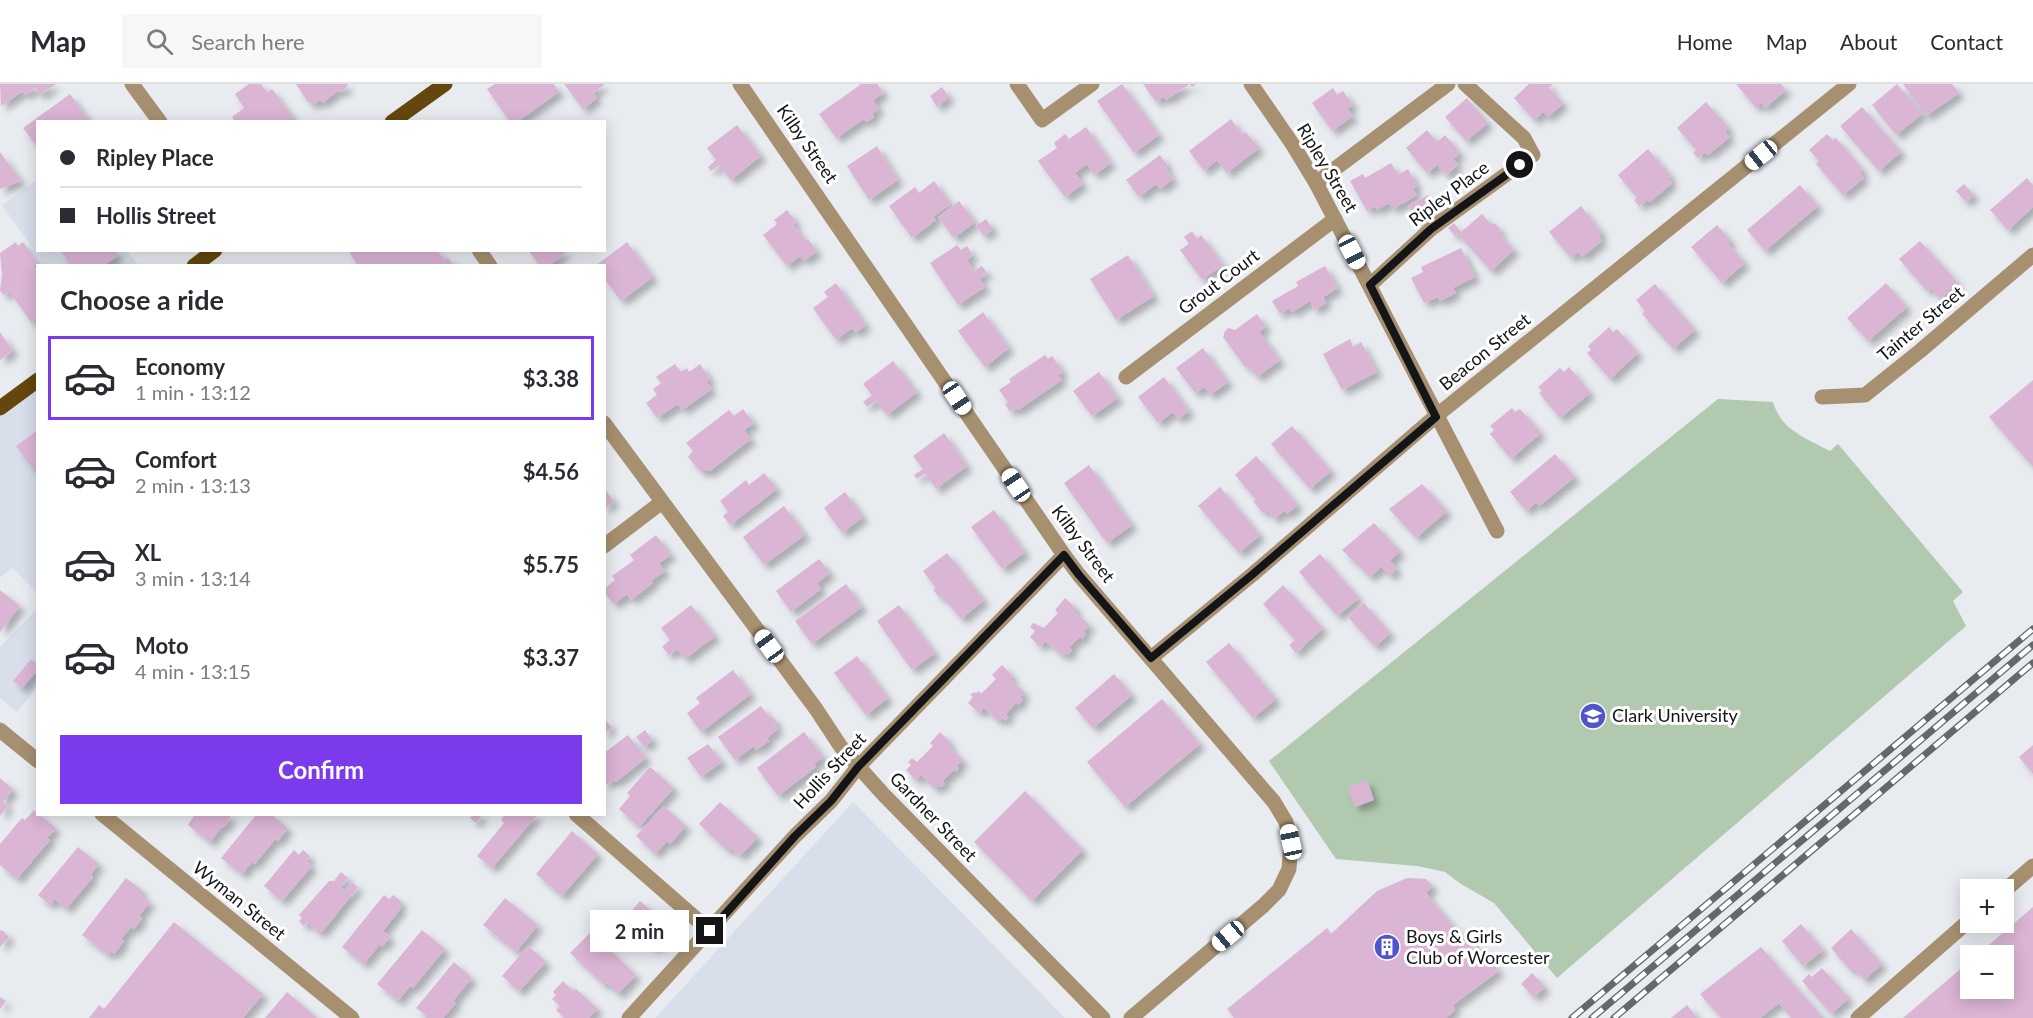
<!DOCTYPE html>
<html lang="en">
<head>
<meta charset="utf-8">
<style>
	:root { --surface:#fff; --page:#f7f7f7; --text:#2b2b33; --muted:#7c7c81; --line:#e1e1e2; --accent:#7c3aed }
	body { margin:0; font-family:Lato,sans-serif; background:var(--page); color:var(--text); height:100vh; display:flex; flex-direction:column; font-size:22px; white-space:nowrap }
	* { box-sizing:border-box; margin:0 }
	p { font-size:20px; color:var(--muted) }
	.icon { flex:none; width:33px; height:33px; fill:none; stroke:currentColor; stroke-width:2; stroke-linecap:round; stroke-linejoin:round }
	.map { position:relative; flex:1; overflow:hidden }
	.side { position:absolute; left:36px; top:180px; width:570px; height:552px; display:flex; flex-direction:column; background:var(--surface); border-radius:0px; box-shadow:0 3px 15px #0003 }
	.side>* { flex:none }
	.hud { position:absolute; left:36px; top:36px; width:570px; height:132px; border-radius:0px; box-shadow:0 3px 15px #0003; display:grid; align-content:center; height:132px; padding:0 24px; background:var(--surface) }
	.tools { position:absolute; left:1960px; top:795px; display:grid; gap:12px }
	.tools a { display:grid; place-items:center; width:54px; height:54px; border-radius:0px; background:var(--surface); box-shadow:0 3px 15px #0003; font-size:30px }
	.end { position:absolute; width:27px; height:27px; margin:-14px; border:8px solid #141517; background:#fff; box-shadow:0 0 0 3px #fff }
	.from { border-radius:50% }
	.bubble { position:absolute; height:42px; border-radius:0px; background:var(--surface); box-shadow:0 3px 15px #0003; font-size:20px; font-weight:700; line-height:42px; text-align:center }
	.car { position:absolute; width:18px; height:36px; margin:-18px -9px; border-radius:8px; box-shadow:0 0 4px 2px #0007; background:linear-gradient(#fff 24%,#345 0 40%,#fff 0 76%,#345 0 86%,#fff 0) }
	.hud b { display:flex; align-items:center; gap:21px; height:57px; font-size:22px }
	.hud b+b { border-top:2px solid var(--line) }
	.hud i { width:15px; height:15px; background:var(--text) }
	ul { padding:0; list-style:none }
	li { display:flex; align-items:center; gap:18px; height:84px; margin:0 12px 9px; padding:0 12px; border:3px solid transparent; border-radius:0px }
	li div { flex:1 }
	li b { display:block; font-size:22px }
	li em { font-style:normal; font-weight:700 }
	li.on { border-color:var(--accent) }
	li>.icon { width:54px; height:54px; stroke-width:1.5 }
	h2 { padding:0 24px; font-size:27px; line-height:72px }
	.button { display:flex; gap:12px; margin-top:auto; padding:12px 24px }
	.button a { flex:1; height:69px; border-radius:0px; background:var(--accent); color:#fff; font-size:24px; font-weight:700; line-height:69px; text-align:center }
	header { display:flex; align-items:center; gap:36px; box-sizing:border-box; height:84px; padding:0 30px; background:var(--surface); border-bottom:2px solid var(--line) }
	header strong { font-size:28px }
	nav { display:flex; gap:33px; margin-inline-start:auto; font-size:21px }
	.search { width:420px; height:54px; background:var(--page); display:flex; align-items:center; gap:15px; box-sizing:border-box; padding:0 21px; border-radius:0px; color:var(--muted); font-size:22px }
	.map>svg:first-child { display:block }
	.built { fill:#d8dfeb }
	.green { fill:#b1c9af }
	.building { fill:#dbb5d4; filter:url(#shadow) }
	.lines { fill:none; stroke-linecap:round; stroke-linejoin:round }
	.minor { stroke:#a6906f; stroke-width:15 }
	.tertiary { stroke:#a6906f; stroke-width:15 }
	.primary { stroke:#65470d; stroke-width:15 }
	.rail-casing { stroke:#65676a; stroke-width:7 }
	.rail { stroke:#fff; stroke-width:4.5; stroke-dasharray:14; stroke-linecap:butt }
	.route { stroke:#141517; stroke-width:8 }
	.labels { text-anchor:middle; stroke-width:6; stroke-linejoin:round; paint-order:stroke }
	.street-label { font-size:18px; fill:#141517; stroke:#fff }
	.poi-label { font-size:18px; fill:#141517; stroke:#fff; text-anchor:start }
</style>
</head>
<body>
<header>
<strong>Map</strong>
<div class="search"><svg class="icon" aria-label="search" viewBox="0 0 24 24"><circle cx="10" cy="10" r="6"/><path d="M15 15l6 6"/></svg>Search here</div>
<nav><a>Home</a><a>Map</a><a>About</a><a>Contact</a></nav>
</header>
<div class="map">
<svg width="2033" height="934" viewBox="0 0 2033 934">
	<defs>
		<filter id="shadow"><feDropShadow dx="5.5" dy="5.5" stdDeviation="3" flood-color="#0004"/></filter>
	</defs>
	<rect width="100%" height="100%" fill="#e8ebf0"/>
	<g class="built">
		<polygon points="37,96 38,166 127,167 138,181 45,181 2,121"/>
		<polygon points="37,290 37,509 13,484 0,493 0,318"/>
		<polygon points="37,525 37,603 17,628 0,614 0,563"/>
		<polygon points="853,718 1065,934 655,934"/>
	</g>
	<path class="green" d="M1718,315l55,3c8,28 33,36 57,49l8,-7 125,148 -10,9 13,25 -409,352 -63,-75 -33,-19 -16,-12 -28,-6 -81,-7 -67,-98z"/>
	<g class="building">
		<polygon points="0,0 56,0 40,11 35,4 25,11 23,7 1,22"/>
		<polygon points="249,0 261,0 267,9 272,5 293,34 288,38 235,38 232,33 244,24 235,10"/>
		<polygon points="296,0 348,0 345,6 336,8 323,19 320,16 314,20 308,18"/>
		<polygon points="495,0 554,0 559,8 517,38 510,38 487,5"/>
		<polygon points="564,0 605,0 593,9 597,14 583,25"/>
		<polygon points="859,0 877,0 884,9 873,16 879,25 872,30 874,33 866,38 864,35 836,54 819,30 860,1"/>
		<polygon points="1122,0 1159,51 1134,69 1097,17"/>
		<polygon points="1143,0 1196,0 1192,3 1190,0 1166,16 1163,13 1156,18"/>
		<polygon points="1529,0 1553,0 1549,4 1563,19 1548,33 1543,28 1534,36 1514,14"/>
		<polygon points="1736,0 1781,0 1786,6 1765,24 1761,19 1756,24"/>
		<polygon points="1897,0 1922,30 1896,51 1872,21"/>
		<polygon points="1903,0 1952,0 1959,9 1926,32"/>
		<polygon points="942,3 949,13 937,23 930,12"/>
		<polygon points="1333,4 1337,11 1343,7 1353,21 1347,25 1353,32 1332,47 1312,19"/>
		<polygon points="70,10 90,38 38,38 38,64 23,44"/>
		<polygon points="1467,14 1488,39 1466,57 1445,33"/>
		<polygon points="1706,18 1729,44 1725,48 1730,53 1708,71 1705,68 1698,74 1693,69 1696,66 1677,44"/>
		<polygon points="1862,23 1901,68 1879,87 1840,42"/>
		<polygon points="1231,35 1242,50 1246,48 1259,64 1227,89 1217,76 1204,87 1189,67"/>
		<polygon points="737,41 761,72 731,96 719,81 711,87 708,83 716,76 707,64"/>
		<polygon points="1086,43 1111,79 1094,91 1087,80 1075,89 1083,100 1065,113 1038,77 1057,64 1054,59 1065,50 1069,55"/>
		<polygon points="1427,46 1437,58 1445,51 1460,69 1453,75 1458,81 1446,91 1437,81 1427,89 1406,64"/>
		<polygon points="1827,50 1833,56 1836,54 1863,86 1860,89 1864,94 1843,111 1816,80 1819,77 1809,66"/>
		<polygon points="877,62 898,96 869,116 847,82"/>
		<polygon points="1648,65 1671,92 1668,94 1672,99 1650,118 1647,116 1639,122 1634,116 1637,114 1618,91"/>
		<polygon points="0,68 21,97 0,105"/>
		<polygon points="1160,71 1168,82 1166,84 1173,95 1160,105 1156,100 1139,113 1126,96"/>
		<polygon points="1391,79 1398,91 1408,85 1417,102 1413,105 1417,111 1393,125 1389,119 1377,126 1375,122 1367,127 1350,97 1363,90 1365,94"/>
		<polygon points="2027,94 2033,101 2033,123 2008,146 1990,126"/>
		<polygon points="934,97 951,120 933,133 936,136 912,154 889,122 915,103 919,109"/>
		<polygon points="1964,100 1974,111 1966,118 1956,107"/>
		<polygon points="1800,101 1818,122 1765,167 1747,146"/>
		<polygon points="1428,111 1438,129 1418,140 1408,122"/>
		<polygon points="959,117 975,138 954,154 938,133"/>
		<polygon points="1581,122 1602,149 1598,152 1602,157 1582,173 1578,168 1571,174 1549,148"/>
		<polygon points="787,126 796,138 793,140 805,157 808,155 817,167 804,177 800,172 787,182 763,151 777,140 774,136"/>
		<polygon points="1482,130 1492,141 1494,139 1501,146 1498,148 1514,166 1491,187 1458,150 1455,152 1448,144 1454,139 1461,148"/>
		<polygon points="986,135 993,145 984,152 976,142"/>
		<polygon points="1717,141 1731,157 1728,160 1745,179 1722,199 1691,163"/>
		<polygon points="1192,147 1197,155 1201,151 1223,181 1202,196 1180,166 1189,160 1184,153"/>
		<polygon points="1920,157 1958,199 1940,215 1931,204 1927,207 1899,175"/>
		<polygon points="16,158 18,162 23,158 38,179 33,182 38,188 38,234 31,238 9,207 3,211 0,206 2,190 0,169"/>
		<polygon points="627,158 653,193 621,217 604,194 604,182 595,182"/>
		<polygon points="957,161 961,166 967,162 973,171 967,176 974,187 982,182 987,189 979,194 985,203 958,221 930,179"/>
		<polygon points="1461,164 1475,193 1453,204 1456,209 1440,217 1438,213 1424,219 1411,194 1423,188 1421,183"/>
		<polygon points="60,166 115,166 118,171 104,182 71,182"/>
		<polygon points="348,166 437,166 444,176 448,173 454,182 358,182"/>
		<polygon points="528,166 568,166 549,182 547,180 540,182"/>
		<polygon points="1128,171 1154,212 1116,236 1090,195"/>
		<polygon points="1325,182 1338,204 1323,213 1326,219 1314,226 1310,217 1292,228 1289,224 1280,230 1272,217 1298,202 1296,198"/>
		<polygon points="836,199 866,241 855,249 852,244 836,256 813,224 828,213 824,208"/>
		<polygon points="1886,199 1907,223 1868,257 1847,234"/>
		<polygon points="1655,200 1695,246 1673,265 1642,230 1645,227 1636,216"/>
		<polygon points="983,228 1009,264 985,283 958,247"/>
		<polygon points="1257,230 1266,243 1259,248 1280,276 1257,293 1248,282 1246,284 1223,253 1225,247 1228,244 1235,246"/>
		<polygon points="1609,243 1613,248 1617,245 1638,269 1610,295 1587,269 1591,266 1588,262"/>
		<polygon points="0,248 13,267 0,276"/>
		<polygon points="1350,255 1353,263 1361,258 1377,288 1342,306 1323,270"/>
		<polygon points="1203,264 1228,298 1210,311 1204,303 1195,309 1176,284"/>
		<polygon points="1045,271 1048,275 1052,272 1063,288 1058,291 1062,296 1018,326 1016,324 1010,328 1005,320 1008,318 999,306 1011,298 1009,295"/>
		<polygon points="893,277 917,308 887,331 876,317 867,323 863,318 872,311 863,300"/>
		<polygon points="675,280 681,288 687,284 689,288 700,280 710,295 706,298 712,305 682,326 678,320 657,334 646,319 657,311 653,305 661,299 656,293"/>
		<polygon points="1569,283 1590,309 1560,334 1539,309 1542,307 1538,303 1560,284 1564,288"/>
		<polygon points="1099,288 1118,314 1092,332 1073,307"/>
		<polygon points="1164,293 1189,327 1178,335 1173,328 1158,339 1138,313"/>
		<polygon points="2033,296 2033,383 1989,333"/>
		<polygon points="1512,324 1515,328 1520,325 1541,349 1511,375 1490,350 1494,346 1490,342"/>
		<polygon points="743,325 754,339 744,346 751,355 710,387 700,387 688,373 693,367 686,359 729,326 734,332"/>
		<polygon points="1292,342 1331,387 1310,405 1271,360"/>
		<polygon points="38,346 38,391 16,362"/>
		<polygon points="944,349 967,382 936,405 925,389 917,395 914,391 923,385 913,372"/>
		<polygon points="1555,370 1575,393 1539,422 1536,418 1526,427 1510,408"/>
		<polygon points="1256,372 1298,421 1287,430 1284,427 1274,435 1267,426 1263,429 1253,417 1256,416 1235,391"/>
		<polygon points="1089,381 1132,441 1107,459 1064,399"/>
		<polygon points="764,389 777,405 730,441 723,432 728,428 720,417 746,396 749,401"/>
		<polygon points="1422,400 1447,427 1416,454 1389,425"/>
		<polygon points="1220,403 1260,451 1239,469 1198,422"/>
		<polygon points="604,404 614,418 604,425"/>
		<polygon points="845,408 863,433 842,449 824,424"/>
		<polygon points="784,422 805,451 764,481 743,453"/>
		<polygon points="994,426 1025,468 1002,485 971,443"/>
		<polygon points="1374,439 1400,467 1390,477 1397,484 1390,492 1381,483 1370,493 1342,466"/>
		<polygon points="656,451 671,471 659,479 665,487 651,497 653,499 631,516 627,510 614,520 604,508 604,505 615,496 612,492 634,476 630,471"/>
		<polygon points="947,469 984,516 961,535 943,513 939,513 934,507 935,503 923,487"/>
		<polygon points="1320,470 1359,514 1337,532 1299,488"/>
		<polygon points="819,475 830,489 817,499 821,505 791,528 776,507"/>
		<polygon points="846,500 862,523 812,560 795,537"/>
		<polygon points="1283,501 1323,544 1296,569 1289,561 1295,556 1263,520"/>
		<polygon points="0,506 20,522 0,548"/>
		<polygon points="1065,514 1077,525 1074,528 1090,541 1083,548 1086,550 1082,555 1080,553 1069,564 1072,566 1068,571 1065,569 1063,572 1045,557 1040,563 1030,553 1035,547 1030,543 1033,539 1044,544 1058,529 1055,526"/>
		<polygon points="1364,519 1390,549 1375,563 1348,533"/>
		<polygon points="691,521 715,552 685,575 677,565 669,571 662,563 670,556 661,544"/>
		<polygon points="899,521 935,569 912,586 877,537"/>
		<polygon points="1229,559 1276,615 1253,634 1206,578"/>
		<polygon points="857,572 888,614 866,631 834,589"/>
		<polygon points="31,575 38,580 38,586 22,604 13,597"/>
		<polygon points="1002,581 1013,592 1010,595 1025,609 1020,614 1023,616 1018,621 1016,619 1006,630 1009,633 1005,637 1002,634 998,637 984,624 979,629 968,619 973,613 970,611 974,608 976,609 979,607 981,610 996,595 992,591"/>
		<polygon points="733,586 751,610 701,648 687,629 700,619 696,614"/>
		<polygon points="1114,590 1132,611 1093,644 1075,624"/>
		<polygon points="1162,615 1200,660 1125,723 1087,678"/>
		<polygon points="761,622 769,633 772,632 777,639 775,641 778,645 767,654 769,657 756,666 754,662 735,676 718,653"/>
		<polygon points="604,634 612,644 604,649"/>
		<polygon points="645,646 653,656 644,663 636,653"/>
		<polygon points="804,648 823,673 814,680 816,683 778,712 757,684"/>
		<polygon points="940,648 951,659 948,661 963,676 957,682 959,684 956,688 954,686 943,697 945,700 941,703 938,701 935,705 921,691 916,696 906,686 911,681 908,678 912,674 917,678 933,662 930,659"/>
		<polygon points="628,651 646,674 616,698 613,696 604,702 604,669"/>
		<polygon points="708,660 722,678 701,693 687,674"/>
		<polygon points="2033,661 2033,690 2019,673"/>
		<polygon points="650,683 674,704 639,743 619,725 630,712 627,709"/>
		<polygon points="0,694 13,705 3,718 8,722 0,732"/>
		<polygon points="1367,696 1374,716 1355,723 1348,703"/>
		<polygon points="1025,707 1083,766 1032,817 974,758"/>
		<polygon points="720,718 758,753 740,772 731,764 728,767 699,740"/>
		<polygon points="664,722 686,742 670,760 667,757 655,770 636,752"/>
		<polygon points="34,726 38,730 56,744 47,754 50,756 17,795 0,781 0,760 22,734 25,736"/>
		<polygon points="195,730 232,730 228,736 228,740 221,744 210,758 188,741"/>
		<polygon points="257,730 271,730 288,744 278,757 275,755 255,780 252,778 242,790 221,774"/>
		<polygon points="473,730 483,730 476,739 470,734"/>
		<polygon points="505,730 538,730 492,784 477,772 504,739 501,736"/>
		<polygon points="572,747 598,770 562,812 536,790"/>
		<polygon points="78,763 99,780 91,790 93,793 66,825 55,815 50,821 38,811"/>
		<polygon points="294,766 299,771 303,766 310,772 306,777 312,782 282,817 264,802"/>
		<polygon points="341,788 348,794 340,803 345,807 352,798 358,803 323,847 318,848 307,838 304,842 299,837 302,834 299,831 329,797 334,797"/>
		<polygon points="126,794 143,807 140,810 150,818 139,832 142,834 134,845 131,843 121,855 124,857 114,870 111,867 108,871 82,851"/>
		<polygon points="1407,794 1426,795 1433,802 1426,809 1473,866 1478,861 1499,887 1453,921 1455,926 1446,934 1234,934 1227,925 1327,844 1331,850 1377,807"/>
		<polygon points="384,811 389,815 393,811 402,818 398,822 401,824 383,847 390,853 382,863 380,860 364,880 342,863"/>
		<polygon points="505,814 538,841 516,868 483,841"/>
		<polygon points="640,817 671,844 654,864 632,845 622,856 615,851 627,838 624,836"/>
		<polygon points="2033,823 2033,934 1903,934 1971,876 1971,904 2004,904 2004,872 1976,872"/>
		<polygon points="174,838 263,910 243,934 89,934 99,921 104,925"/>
		<polygon points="1801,840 1823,866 1803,882 1782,857"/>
		<polygon points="1851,845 1882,880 1864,896 1854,884 1851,887 1831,864"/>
		<polygon points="2,846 9,853 0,863 0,847"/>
		<polygon points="422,846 445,865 413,904 410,902 398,917 377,900"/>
		<polygon points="591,848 636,891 618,910 607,899 604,901 570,869"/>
		<polygon points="528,862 546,878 519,907 502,892"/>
		<polygon points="1761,863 1823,934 1791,934 1779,919 1760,934 1721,934 1700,910"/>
		<polygon points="454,878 472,894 453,917 456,919 443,934 425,934 427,932 416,924"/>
		<polygon points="1822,884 1849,914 1831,930 1802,897 1809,890 1812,893"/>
		<polygon points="1532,889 1545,903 1534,913 1521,900"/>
		<polygon points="563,897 573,907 576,905 598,925 589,934 564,934 556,926 560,922 552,915 556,911 553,908"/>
		<polygon points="287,908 317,934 265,934"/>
		<polygon points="0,913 6,917 0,925"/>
		<polygon points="1687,921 1697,934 1671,934"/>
	</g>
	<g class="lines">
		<g class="minor">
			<polyline points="132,0 160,38"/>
			<polyline points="740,0 1064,471 1079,491 1274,718 1286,738 1291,758 1289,785 1279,806 1263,822 1131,934"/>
			<polyline points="1017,0 1042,36 1092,0"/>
			<polyline points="1251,0 1293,61 1316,99 1497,447"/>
			<polyline points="1316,99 1448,0"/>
			<polyline points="479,166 490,182"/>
			<polyline points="1370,201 1431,145 1533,71 1524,54 1465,0"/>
			<polyline points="1126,293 1335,135"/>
			<polyline points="1822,313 1865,311 1920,267 2033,171"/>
			<polyline points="604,339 816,625 841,663 883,710 1103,934"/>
			<polyline points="604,462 662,418"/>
			<polyline points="1151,574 1253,490 1436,332 1849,0"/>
			<polyline points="0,646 38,677"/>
			<polyline points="102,730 352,934"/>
			<polyline points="576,730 710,847"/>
			<polyline points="629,934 795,752 831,717 858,683 1064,471"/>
		</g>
		<g class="tertiary">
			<polyline points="2004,807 2033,782"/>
			<polyline points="1858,934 1971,835"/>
		</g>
		<g class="primary">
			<polyline points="392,38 445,0"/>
			<polyline points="194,182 215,166"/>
			<polyline points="0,324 38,296"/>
		</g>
		<defs>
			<g id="rail">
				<polyline points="1572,934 2033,545"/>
				<polyline points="1592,934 2033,561"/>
				<polyline points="1614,934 2033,579"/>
			</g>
		</defs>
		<use href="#rail" class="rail-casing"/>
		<use href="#rail" class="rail"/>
	</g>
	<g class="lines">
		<polyline class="route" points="710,847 795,752 831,717 858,683 1064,471 1079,491 1151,574 1253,490 1436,333 1370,201 1431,145 1520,81"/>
	</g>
	<defs>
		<symbol id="university-disc" viewBox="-11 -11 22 22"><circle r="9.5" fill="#5055cb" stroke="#fff"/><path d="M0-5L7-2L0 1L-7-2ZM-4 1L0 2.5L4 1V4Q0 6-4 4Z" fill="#fff"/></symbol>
		<symbol id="building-disc" viewBox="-11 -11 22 22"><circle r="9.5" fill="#5055cb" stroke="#fff"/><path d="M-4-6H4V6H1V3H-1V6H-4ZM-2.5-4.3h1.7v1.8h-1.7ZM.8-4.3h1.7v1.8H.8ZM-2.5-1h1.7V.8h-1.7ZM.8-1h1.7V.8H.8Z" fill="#fff"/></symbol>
	</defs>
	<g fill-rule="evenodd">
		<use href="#university-disc" x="1578" y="617" width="30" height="30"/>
		<use href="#building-disc" x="1372" y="848" width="30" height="30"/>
	</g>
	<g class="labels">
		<g class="street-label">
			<text transform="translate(807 60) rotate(55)" y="6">Kilby Street</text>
			<text transform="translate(1327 84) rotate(59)" y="6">Ripley Street</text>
			<text transform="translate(1449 110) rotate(-37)" y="6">Ripley Place</text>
			<text transform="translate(1219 198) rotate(-37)" y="6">Grout Court</text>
			<text transform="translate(1921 240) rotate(-40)" y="6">Tainter Street</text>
			<text transform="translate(1485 268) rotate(-39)" y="6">Beacon Street</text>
			<text transform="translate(1083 460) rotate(53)" y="6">Kilby Street</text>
			<text transform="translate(830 687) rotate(-47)" y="6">Hollis Street</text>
			<text transform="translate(933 733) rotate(46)" y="6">Gardner Street</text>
			<text transform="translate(239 817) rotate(39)" y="6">Wyman Street</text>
		</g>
		<g class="poi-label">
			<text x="1612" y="638">Clark University</text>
			<text x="1406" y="859">Boys &amp; Girls<tspan x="1406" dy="21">Club of Worcester</tspan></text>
		</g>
	</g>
</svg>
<div class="tools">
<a>+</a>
<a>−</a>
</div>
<i class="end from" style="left:1520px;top:81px"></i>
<i class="end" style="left:710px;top:847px"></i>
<div class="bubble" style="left:590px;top:826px;width:99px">2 min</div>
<i class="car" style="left:1761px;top:71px;rotate:231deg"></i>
<i class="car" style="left:1352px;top:168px;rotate:153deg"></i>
<i class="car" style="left:957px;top:314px;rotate:146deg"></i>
<i class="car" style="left:1016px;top:401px;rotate:326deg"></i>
<i class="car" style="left:769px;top:562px;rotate:324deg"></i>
<i class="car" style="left:1291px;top:758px;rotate:348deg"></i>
<i class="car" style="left:1228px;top:852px;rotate:230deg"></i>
<div class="hud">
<b><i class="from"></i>Ripley Place</b>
<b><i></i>Hollis Street</b>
</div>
<section class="side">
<h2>Choose a ride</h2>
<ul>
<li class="on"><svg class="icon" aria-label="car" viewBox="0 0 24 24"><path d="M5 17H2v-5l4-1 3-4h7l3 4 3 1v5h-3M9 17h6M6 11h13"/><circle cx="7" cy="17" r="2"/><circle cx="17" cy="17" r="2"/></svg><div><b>Economy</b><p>1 min · 13:12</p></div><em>$3.38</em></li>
<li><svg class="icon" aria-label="car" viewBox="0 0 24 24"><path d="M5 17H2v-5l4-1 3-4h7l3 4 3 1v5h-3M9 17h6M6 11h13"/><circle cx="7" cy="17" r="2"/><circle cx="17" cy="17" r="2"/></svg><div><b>Comfort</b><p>2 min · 13:13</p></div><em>$4.56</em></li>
<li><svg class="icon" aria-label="car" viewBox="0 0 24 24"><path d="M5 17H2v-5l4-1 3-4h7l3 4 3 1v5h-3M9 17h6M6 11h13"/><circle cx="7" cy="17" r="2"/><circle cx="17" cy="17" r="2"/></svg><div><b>XL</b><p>3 min · 13:14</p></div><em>$5.75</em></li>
<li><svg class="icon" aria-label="car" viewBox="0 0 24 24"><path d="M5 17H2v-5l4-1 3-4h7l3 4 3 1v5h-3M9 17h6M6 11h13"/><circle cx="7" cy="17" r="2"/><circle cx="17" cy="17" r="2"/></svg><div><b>Moto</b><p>4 min · 13:15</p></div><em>$3.37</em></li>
</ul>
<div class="button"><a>Confirm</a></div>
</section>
</div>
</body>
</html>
